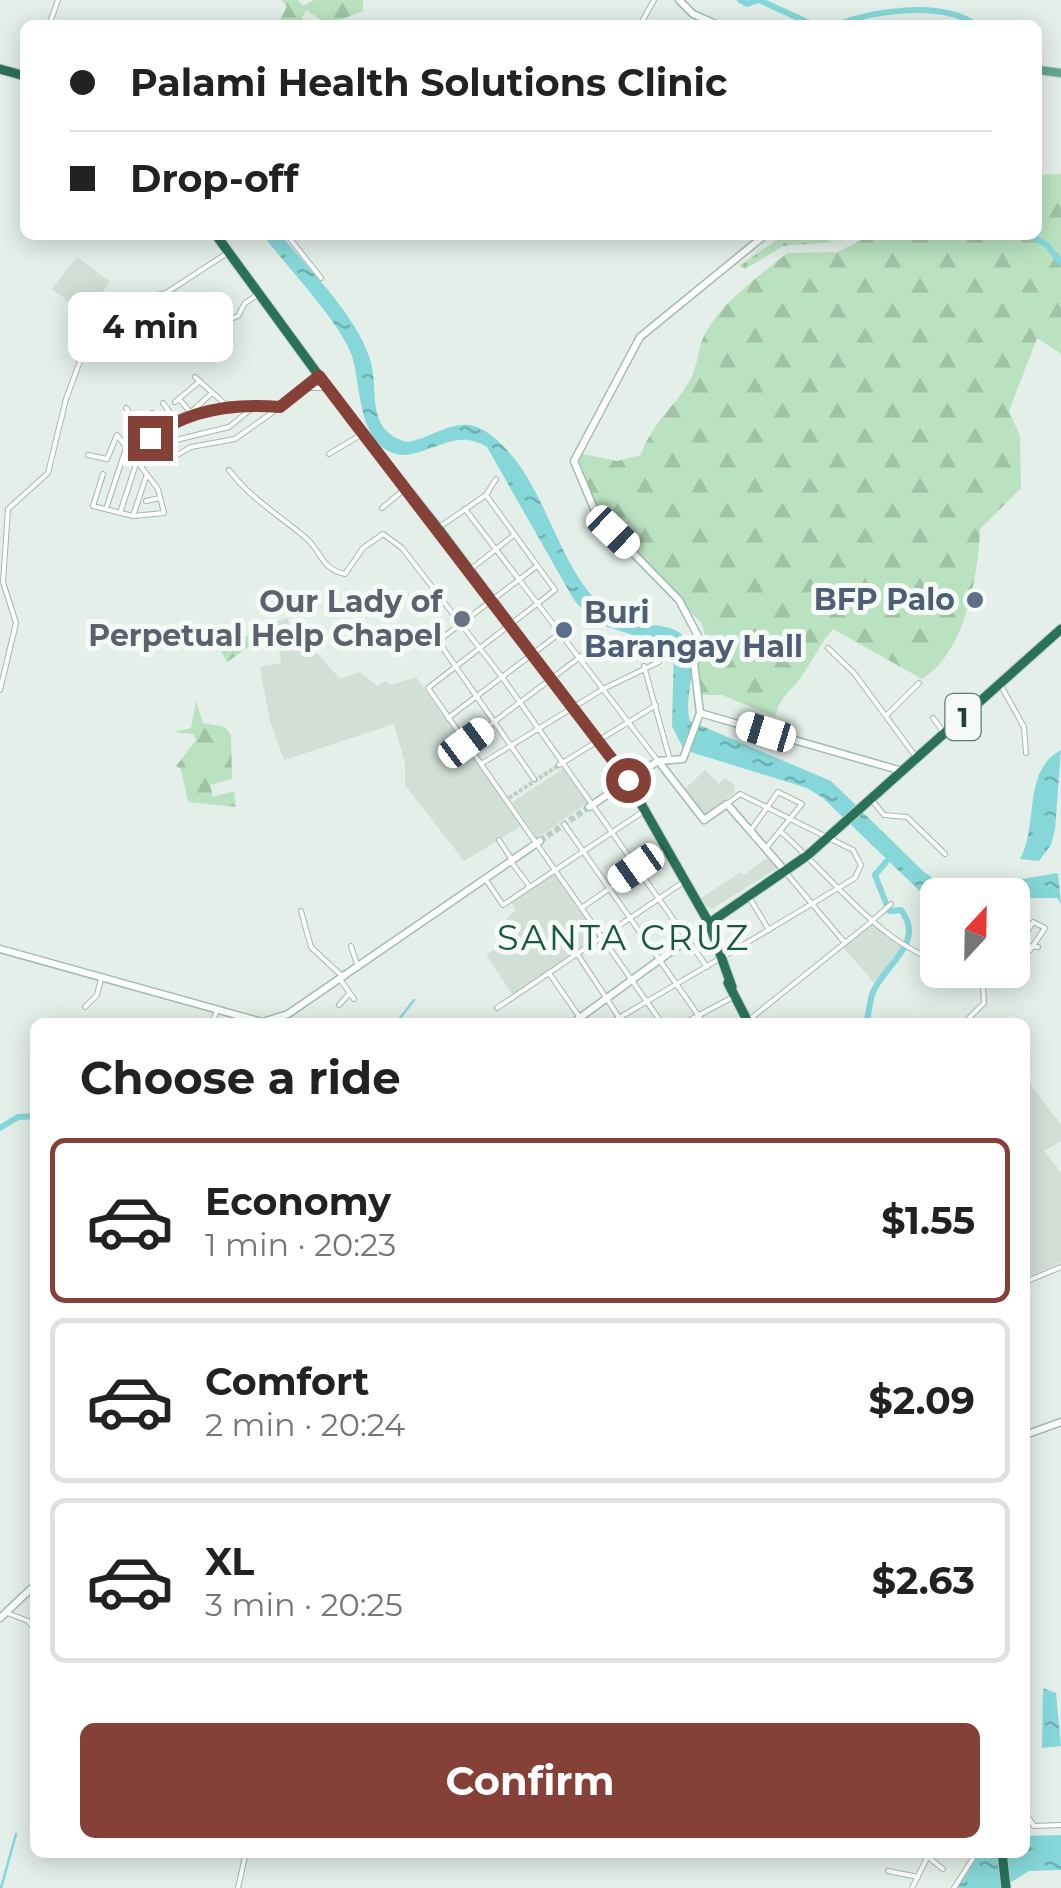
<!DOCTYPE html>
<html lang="en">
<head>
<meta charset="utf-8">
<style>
	:root { --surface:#fff; --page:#f6f6f6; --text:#222; --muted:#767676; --line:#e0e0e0; --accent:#854037 }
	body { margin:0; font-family:Montserrat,sans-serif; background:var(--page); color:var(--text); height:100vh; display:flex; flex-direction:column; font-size:38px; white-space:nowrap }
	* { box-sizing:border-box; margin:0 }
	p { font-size:32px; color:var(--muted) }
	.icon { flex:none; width:55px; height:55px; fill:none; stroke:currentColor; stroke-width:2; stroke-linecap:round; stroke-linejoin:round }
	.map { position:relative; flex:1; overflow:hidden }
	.details { position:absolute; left:30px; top:1018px; width:1000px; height:840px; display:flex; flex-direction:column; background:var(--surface); border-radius:15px; box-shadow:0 5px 25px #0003 }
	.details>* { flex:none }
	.top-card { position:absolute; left:20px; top:20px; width:1022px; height:220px; border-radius:15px; box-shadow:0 5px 25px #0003; display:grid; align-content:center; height:220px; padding:0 50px; background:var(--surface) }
	.needle { width:65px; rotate:22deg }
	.buttons { position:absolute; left:920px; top:878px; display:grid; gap:20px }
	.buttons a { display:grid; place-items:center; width:110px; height:110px; border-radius:15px; background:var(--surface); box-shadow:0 5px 25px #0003; font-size:50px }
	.end { position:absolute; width:45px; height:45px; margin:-22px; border:12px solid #854037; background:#fff; box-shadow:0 0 0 5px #fff }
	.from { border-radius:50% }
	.bubble { position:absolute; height:70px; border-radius:15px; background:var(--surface); box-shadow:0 5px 25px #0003; font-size:32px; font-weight:700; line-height:70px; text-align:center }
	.car { position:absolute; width:30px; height:60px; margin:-30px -15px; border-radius:12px; box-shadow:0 0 8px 2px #0007; background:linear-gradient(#fff 24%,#345 0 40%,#fff 0 76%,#345 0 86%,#fff 0) }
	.top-card b { display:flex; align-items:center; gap:35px; height:95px; font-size:38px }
	.top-card b+b { border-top:2px solid var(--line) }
	.top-card i { width:25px; height:25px; background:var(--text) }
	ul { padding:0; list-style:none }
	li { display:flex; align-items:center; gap:30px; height:165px; margin:0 20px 15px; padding:0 30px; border:5px solid var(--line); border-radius:15px }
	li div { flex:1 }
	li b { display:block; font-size:38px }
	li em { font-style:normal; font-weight:700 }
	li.on { border-color:var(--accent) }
	li>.icon { width:90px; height:90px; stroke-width:1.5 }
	h2 { padding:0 50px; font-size:45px; line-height:120px }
	.action { display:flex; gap:20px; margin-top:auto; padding:20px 50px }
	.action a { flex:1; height:115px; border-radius:15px; background:var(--accent); color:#fff; font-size:40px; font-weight:700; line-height:115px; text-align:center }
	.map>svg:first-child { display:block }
	.built { fill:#d1dfd7 }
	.grass { fill:url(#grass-dots) }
	.forest { fill:url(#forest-firs) }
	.water { fill:url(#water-ripples) }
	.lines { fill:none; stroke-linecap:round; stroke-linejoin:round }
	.stream { stroke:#86d7d9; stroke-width:2.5 }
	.river { stroke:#86d7d9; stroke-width:6 }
	.street-tunnel { stroke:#bccdc4; stroke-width:4; stroke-dasharray:4 2; stroke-linecap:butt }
	.secondary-tunnel { stroke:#bccdc4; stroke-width:6; stroke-dasharray:6 3; stroke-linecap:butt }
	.street-casing { stroke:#a5b8af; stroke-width:6 }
	.secondary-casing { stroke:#a0bcaf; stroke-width:9 }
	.primary-casing { stroke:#c1cac6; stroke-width:10 }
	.highway-casing { stroke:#c1cac6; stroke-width:11 }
	.street { stroke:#fff; stroke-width:4 }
	.secondary { stroke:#fff; stroke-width:6 }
	.primary { stroke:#63a98e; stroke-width:8 }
	.highway { stroke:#297259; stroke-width:9 }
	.route { stroke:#854037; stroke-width:12 }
	.service-dot { fill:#5c6f8a; stroke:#f5faf7; stroke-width:4 }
	.worship-dot { fill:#6b7280; stroke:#f5faf7; stroke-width:4 }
	.labels { text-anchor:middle; stroke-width:10; stroke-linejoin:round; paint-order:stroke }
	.shield { fill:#f5faf7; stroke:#617a6f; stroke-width:2.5 }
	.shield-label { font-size:28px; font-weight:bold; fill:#214335 }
	.service-label { font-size:30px; font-weight:bold; fill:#4e5e75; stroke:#f5faf7; text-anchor:end }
	.worship-label { font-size:30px; font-weight:bold; fill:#5b616d; stroke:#f5faf7; text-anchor:end }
	.quarter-label { font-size:35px; letter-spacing:2.5px; fill:#1a5740; stroke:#f5faf7 }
</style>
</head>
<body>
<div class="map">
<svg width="1061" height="1888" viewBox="0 0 1061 1888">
	<defs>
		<pattern id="grass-dots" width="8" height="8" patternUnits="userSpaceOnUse" patternTransform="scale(2.5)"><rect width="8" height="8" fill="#bae2c0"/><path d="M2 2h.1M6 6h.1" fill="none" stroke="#a0c3a6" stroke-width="1.8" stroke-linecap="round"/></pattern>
		<pattern id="forest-firs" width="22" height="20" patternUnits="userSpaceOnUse" patternTransform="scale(2.5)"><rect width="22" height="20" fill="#bae2c0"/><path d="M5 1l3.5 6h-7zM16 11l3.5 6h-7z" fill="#a0c3a6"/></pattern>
		<pattern id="water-ripples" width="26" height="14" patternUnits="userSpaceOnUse" patternTransform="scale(2.5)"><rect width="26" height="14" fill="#86d7d9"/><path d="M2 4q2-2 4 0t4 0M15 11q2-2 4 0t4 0" fill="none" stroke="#6db0b1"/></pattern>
	</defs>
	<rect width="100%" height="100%" fill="#e3efe8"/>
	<g class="built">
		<polygon points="77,257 110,282 85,314 52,289"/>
		<polygon points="288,618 293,648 318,654 340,679 360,672 377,686 385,681 391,685 416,677 521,826 464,861 405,785 405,763 394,724 284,760 270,721 260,667 281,663 277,621"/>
		<polygon points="563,769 587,803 537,838 512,802"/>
		<polygon points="705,770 719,784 724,778 735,785 734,793 704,816 684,790"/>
		<polygon points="768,857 777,868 712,909 705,905 701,898 741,872 744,875"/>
		<polygon points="556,872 599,936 512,995 486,954 499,947 499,926 516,910 511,902"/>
		<polygon points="873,921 903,943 876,985 842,946"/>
		<polygon points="1025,1077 1061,1125 1061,1141 1044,1151 1061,1173 1061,1263 1025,1278"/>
	</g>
	<polygon class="grass" points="784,235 814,235 833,242 783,246 745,269 739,266"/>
	<g class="forest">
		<polygon points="282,0 298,0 303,6 314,0 363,0 363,11 328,25 306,10 302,18 305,25 277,25 287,7"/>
		<path d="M1061,174v180l-24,-16 -28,73 11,25 1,52 -41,41c-2,46 -14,123 -58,150l-89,-50c-14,16 -20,32 -32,48 -12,17 -21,19 -26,40l-53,-22h-21l-4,-34 9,-20 -4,-17 -103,-110 -22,-52 6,-8 34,7 24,-6c9,-29 33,-48 48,-73 9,-15 8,-30 14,-44 17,-35 55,-61 84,-85l50,-1 35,-17h166v-60z"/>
		<polygon points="268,622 274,629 227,662 220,649 223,646 229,647 236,636 248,636"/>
		<polygon points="196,701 203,723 225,727 231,735 232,779 210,785 213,797 234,791 236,807 188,802 181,769 176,766 196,740 193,734 173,732 191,728"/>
	</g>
	<g class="water">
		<path d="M263,235h18c30,37 72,77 88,121 12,35 -6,72 37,86 28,-3 51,-29 79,-11 65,43 67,142 130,186 21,14 64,-1 75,29 8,22 -7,52 0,75l141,60 93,91 21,14h36l77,-13 3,31 -4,-6h-130l-104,-100 -16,-10 -123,-38 -12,-24 2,-78 -79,-25 -21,-23 -87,-153c-30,-20 -55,7 -85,8 -45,-6 -40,-67 -50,-99 -11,-33 -66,-90 -89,-121z"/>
		<path d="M1061,750l-6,80 -4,15 -12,16 -19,-2c19,-34 2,-89 41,-109z"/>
		<polygon points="1043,1688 1056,1693 1061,1746 1042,1748"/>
		<path d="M1061,1835v35l-32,1 -28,17h-45c22,-40 25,-35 69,-36v-16z"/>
	</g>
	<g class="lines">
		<g class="stream">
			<polyline points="397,1022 414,1000"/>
			<polyline points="1,1888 16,1834"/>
		</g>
		<g class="river">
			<polyline points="740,0 747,4 758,0"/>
			<polyline points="759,0 814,25"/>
			<path d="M837,25c34,-14 104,-25 139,0"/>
			<polyline points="1029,235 1047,245 1061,263"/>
			<path d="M866,1022c4,-10 3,-23 8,-32 12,-26 52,-48 27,-80l-12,1 -14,-36 11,-13"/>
			<polyline points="0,1128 18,1117 35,1116"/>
		</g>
		<polyline class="street-tunnel" points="509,798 559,765"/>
		<polyline class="secondary-tunnel" points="540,841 589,807"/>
		<defs>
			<g id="street">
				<polyline points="49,25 58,0"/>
				<polyline points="640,25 654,0"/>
				<polyline points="287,235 321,278"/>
				<polyline points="207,329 221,349"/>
				<polyline points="181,340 238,316 245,303 259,294"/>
				<polyline points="195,377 225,404 280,407 319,376"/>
				<polyline points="304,388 323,388"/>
				<polyline points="179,399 191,413"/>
				<polyline points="175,402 200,381"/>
				<polyline points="163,403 176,421"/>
				<polyline points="126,408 149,437 168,424 227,404"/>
				<polyline points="191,412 212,393"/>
				<polyline points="152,413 162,428"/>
				<polyline points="329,454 359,436"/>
				<polyline points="88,455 107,459 117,435 158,489 164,513 133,516 93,506 103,474"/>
				<polyline points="165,462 191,447 235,439 280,407"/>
				<polyline points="141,466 176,440 229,427 256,405"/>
				<path d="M229,470c22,29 50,45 77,68 16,14 15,31 39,36l18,-26 20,-14 19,14 100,129 205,290"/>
				<polyline points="486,495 555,590 428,688 661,1022"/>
				<polyline points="146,501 160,498"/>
				<polyline points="382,508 406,488"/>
				<polyline points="106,509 126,448"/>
				<polyline points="465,509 658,761"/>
				<polyline points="120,513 137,461"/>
				<polyline points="133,516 146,477"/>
				<polyline points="438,528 486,495 496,479"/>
				<polyline points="471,569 514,535"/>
				<polyline points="828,648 854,673 916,757"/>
				<polyline points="644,666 670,760"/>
				<polyline points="1000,684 1024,727 1026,753"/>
				<polyline points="0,690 16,623 3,582 8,509 48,473 66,399 83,353 104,327 143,305 147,297 166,293 229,252"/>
				<polyline points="886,716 919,683"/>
				<polyline points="448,718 560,633"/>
				<polyline points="933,718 942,730"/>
				<polyline points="466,743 588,651"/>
				<polyline points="481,764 603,689 659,662"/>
				<polyline points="559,765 656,705"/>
				<polyline points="534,779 438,641 537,566"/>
				<polyline points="871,799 884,815 907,817 945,854"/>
				<polyline points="564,824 703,1022"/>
				<polyline points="751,830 778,792 802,804 766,848"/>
				<path d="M781,832c48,42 97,110 157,129"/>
				<polyline points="499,840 512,860"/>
				<polyline points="512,863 530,887"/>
				<polyline points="787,874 845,943"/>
				<polyline points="486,880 503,905 644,811"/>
				<polyline points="749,897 769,930"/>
				<polyline points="583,907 665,850"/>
				<polyline points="301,911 311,947 343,977"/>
				<polyline points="873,920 891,904"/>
				<polyline points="351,946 358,967"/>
				<polyline points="1012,951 1022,946 1038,947"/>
				<polyline points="578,955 622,1022"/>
				<polyline points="723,957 855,878 861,865 853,850 740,794 727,804"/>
				<polyline points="1013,962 1030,950 1045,928 1033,922 1027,932"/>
				<polyline points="549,973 583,1022"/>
				<polyline points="1012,973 1012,970"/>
				<polyline points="340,979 354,999"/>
				<polyline points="339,1005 349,994"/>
				<polyline points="85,1007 97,995 101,979"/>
				<polyline points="497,1008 682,883"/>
				<polyline points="750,1019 871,922"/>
				<polyline points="212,1022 218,1009"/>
				<polyline points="612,1022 719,959"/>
				<polyline points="686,1022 735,996"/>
				<polyline points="965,1022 984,1003 982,970"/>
				<polyline points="1025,1282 1061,1267"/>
				<polyline points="5,1612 28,1621 35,1630"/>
				<polyline points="1025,1813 1034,1826 1061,1825"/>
				<polyline points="928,1857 943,1869"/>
				<polyline points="888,1871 918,1877"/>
				<polyline points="238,1888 246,1852"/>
				<polyline points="912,1888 930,1852"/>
				<polyline points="954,1888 977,1852"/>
			</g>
			<g id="secondary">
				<polyline points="679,0 693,14 718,25"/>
				<polyline points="700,713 902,771"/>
				<polyline points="659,762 704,820 727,804 785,871"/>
				<polyline points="589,807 658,761 683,759 700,713 694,663 698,636 679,600 597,516 574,461 640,337 765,235"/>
				<polyline points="0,949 262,1022"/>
				<polyline points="263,1022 288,1014 540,841"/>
				<polyline points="574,1022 706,926"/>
				<polyline points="1025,1435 1061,1422"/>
				<polyline points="0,1618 35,1585"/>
			</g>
			<polyline id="primary" points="1038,70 1061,73"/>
			<g id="highway">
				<polyline points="0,69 25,76"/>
				<polyline points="216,235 352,421 438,528 628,781 709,923 732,987"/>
				<polyline points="708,924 808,855 1061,629"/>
				<polyline points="728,983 748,1022"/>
				<polyline points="1002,1852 1006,1888"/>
			</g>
		</defs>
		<use href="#street" class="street-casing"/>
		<use href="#secondary" class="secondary-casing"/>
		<use href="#primary" class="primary-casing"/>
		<use href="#highway" class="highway-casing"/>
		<use href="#street" class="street"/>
		<use href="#secondary" class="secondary"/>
		<use href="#primary" class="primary"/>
		<use href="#highway" class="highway"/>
	</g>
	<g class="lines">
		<path class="route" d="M150,438c38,-29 84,-35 130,-31l39,-31 309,404"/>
	</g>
	<g class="service-dot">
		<circle cx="975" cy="600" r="10"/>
		<circle cx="564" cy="630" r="10"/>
	</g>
	<circle class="worship-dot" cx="462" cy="619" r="10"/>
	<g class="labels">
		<rect class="shield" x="945.5" y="694" width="35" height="46" rx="8"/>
		<g class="shield-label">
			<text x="963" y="727">1</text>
		</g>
		<g class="service-label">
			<text x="955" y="610">BFP Palo</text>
			<text x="584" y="623" text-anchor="start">Buri<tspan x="584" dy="34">Barangay Hall</tspan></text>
		</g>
		<g class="worship-label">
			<text x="442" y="612">Our Lady of<tspan x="442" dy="34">Perpetual Help Chapel</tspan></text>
		</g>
		<g class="quarter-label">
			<text x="624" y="950">SANTA CRUZ</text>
		</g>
	</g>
</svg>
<div class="buttons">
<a><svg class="needle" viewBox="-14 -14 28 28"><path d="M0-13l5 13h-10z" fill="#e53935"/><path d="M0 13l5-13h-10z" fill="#767676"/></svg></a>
</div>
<i class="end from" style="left:628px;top:780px"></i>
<i class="end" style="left:150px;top:438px"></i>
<div class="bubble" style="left:68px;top:292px;width:165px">4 min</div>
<i class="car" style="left:613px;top:532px;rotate:134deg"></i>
<i class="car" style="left:766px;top:732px;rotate:287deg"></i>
<i class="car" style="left:466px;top:743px;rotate:53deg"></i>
<i class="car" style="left:636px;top:868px;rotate:235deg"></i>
<div class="top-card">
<b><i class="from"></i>Palami Health Solutions Clinic</b>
<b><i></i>Drop-off</b>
</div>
<section class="details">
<h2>Choose a ride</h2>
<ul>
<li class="on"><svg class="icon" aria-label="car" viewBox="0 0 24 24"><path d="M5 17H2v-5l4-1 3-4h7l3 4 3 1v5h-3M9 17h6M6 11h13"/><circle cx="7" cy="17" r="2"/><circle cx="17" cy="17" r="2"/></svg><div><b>Economy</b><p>1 min · 20:23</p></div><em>$1.55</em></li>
<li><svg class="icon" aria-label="car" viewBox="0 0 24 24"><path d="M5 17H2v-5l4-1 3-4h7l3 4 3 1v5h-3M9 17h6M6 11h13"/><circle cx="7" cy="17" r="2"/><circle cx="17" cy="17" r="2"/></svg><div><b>Comfort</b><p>2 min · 20:24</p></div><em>$2.09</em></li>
<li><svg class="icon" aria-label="car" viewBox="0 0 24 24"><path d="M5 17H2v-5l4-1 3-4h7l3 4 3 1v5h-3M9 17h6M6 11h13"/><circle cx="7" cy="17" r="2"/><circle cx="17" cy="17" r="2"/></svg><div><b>XL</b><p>3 min · 20:25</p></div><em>$2.63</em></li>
</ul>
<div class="action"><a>Confirm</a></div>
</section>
</div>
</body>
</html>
